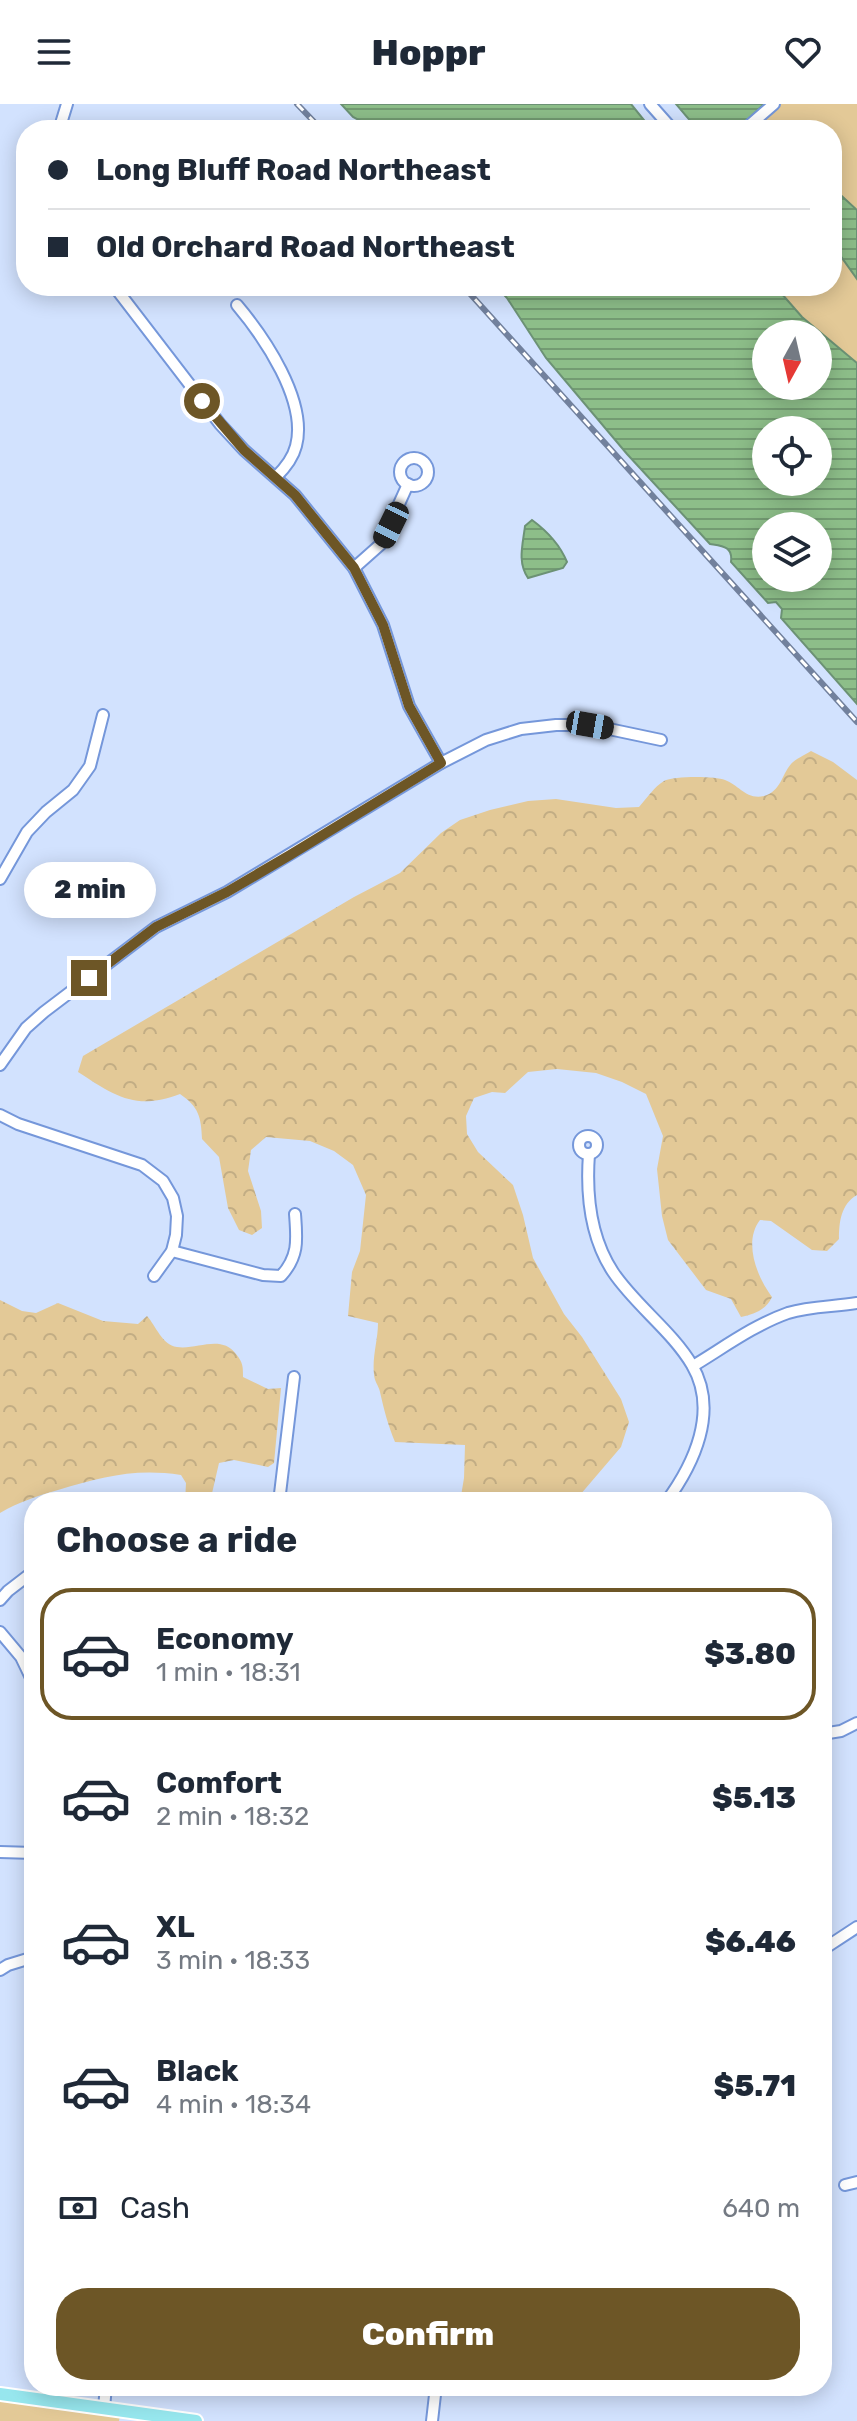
<!DOCTYPE html>
<html lang="en">
<head>
<meta charset="utf-8">
<style>
	:root { --surface:#fff; --page:#f2f2f3; --text:#1f2937; --muted:#747a83; --line:#e0e1e3; --accent:#6d5626 }
	body { margin:0; font-family:Rubik,sans-serif; background:var(--page); color:var(--text); height:100vh; display:flex; flex-direction:column; font-size:30px; white-space:nowrap }
	* { box-sizing:border-box; margin:0 }
	p { font-size:26px; color:var(--muted) }
	.icon { flex:none; width:44px; height:44px; fill:none; stroke:currentColor; stroke-width:2; stroke-linecap:round; stroke-linejoin:round }
	.map { position:relative; flex:1; overflow:hidden }
	.details { position:absolute; left:24px; top:1388px; width:808px; height:904px; display:flex; flex-direction:column; background:var(--surface); border-radius:32px; box-shadow:0 4px 20px #0003 }
	.details>* { flex:none }
	.banner { position:absolute; left:16px; top:16px; width:826px; height:176px; border-radius:32px; box-shadow:0 4px 20px #0003; display:grid; align-content:center; height:176px; padding:0 32px; background:var(--surface) }
	.needle { width:52px; rotate:188deg }
	.controls { position:absolute; left:752px; top:216px; display:grid; gap:16px }
	.controls a { display:grid; place-items:center; width:80px; height:80px; border-radius:50%; background:var(--surface); box-shadow:0 4px 20px #0003; font-size:40px }
	.end { position:absolute; width:36px; height:36px; margin:-18px; border:10px solid #6d5626; background:#fff; box-shadow:0 0 0 4px #fff }
	.from { border-radius:50% }
	.bubble { position:absolute; height:56px; border-radius:28px; background:var(--surface); box-shadow:0 4px 20px #0003; font-size:26px; font-weight:800; line-height:56px; text-align:center }
	.car { position:absolute; width:24px; height:48px; margin:-24px -12px; border-radius:10px; box-shadow:0 0 6px 2px #0007; background:linear-gradient(#222 24%,#8ab4d8 0 40%,#222 0 76%,#8ab4d8 0 86%,#222 0) }
	.banner b { display:flex; align-items:center; gap:28px; height:76px; font-size:30px }
	.banner b+b { border-top:2px solid var(--line) }
	.banner i { width:20px; height:20px; background:var(--text) }
	ul { padding:0; list-style:none }
	li { display:flex; align-items:center; gap:24px; height:132px; margin:0 16px 12px; padding:0 16px; border:4px solid transparent; border-radius:32px }
	li div { flex:1 }
	li b { display:block; font-size:30px }
	li em { font-style:normal; font-weight:800 }
	li.selected { border-color:var(--accent) }
	li>.icon { width:72px; height:72px; stroke-width:1.5 }
	h2 { padding:0 32px; font-size:36px; line-height:96px }
	.pay { display:flex; align-items:center; gap:20px; height:88px; padding:0 32px; font-size:30px }
	.pay p { margin-inline-start:auto }
	.action { display:flex; gap:16px; margin-top:auto; padding:16px 32px }
	.action a { flex:1; height:92px; border-radius:32px; background:var(--accent); color:#fff; font-size:32px; font-weight:800; line-height:92px; text-align:center }
	header { display:flex; justify-content:space-between; align-items:center; height:104px; padding:0 32px; background:var(--surface); font-size:36px; font-weight:800 }
	.map>svg:first-child { display:block }
	.forest { fill:url(#forest-crowns) }
	.park { fill:#e3c997 }
	.water { fill:url(#water-rules); stroke:#6c9275; stroke-width:2; fill-rule:evenodd }
	.lines { fill:none; stroke-linecap:round; stroke-linejoin:round }
	.minor-casing { stroke:#7597da; stroke-width:14 }
	.major-casing { stroke:#fff; stroke-width:16 }
	.minor { stroke:#fff; stroke-width:10 }
	.major { stroke:#97e7ee; stroke-width:12 }
	.rail-casing { stroke:#72819d; stroke-width:6 }
	.rail { stroke:#fff; stroke-width:3; stroke-dasharray:9; stroke-linecap:butt }
	.route { stroke:#6d5626; stroke-width:10 }
</style>
</head>
<body>
<header><svg class="icon" aria-label="menu" viewBox="0 0 24 24"><path d="M4 6h16M4 12h16M4 18h16"/></svg>Hoppr<svg class="icon" aria-label="heart" viewBox="0 0 24 24"><path d="M12 20l-8-8c-3-5 5-10 8-4 3-6 11-1 8 4z"/></svg></header>
<div class="map">
<svg width="857" height="2317" viewBox="0 0 857 2317">
	<defs>
		<pattern id="forest-crowns" width="20" height="18" patternUnits="userSpaceOnUse" patternTransform="scale(2)"><rect width="20" height="18" fill="#e3c997"/><path d="M2 6a3 3 0 1 1 6 0M12 15a3 3 0 1 1 6 0" fill="none" stroke="#c2ad84"/></pattern>
		<pattern id="water-rules" width="6" height="5" patternUnits="userSpaceOnUse" patternTransform="scale(2)"><rect width="6" height="5" fill="#8dbe89"/><path d="M0 2.5h6" fill="none" stroke="#739b72"/></pattern>
	</defs>
	<rect width="100%" height="100%" fill="#d2e2fe"/>
	<g class="forest">
		<path d="M811,647l22,11 24,18v415c-16,9 -18,27 -18,44l-12,12 -15,-1 -41,-29 -11,-1c-17,22 -3,57 12,77 -6,13 -18,17 -31,20l-10,-18 -25,-9 -38,-50 -6,-24 -5,-47 6,-33 -17,-42 -24,-12 -26,-9 -39,-4 -29,3 -23,21 -13,-1 -18,6 -8,18 1,18 11,18 35,33 10,30 10,43 31,56 18,23 39,62 8,23 -8,25 -47,55h-114l4,-24 1,-33 -70,-3c-7,-17 -11,-32 -15,-50 -1,-6 -6,-11 -6,-18 -2,-17 4,-34 4,-51l-30,-7 4,-44 8,-21 6,-56 -13,-30 -19,-14 -24,-10 -44,-4 -15,13 -3,21 13,40 1,17 -10,7 -13,-5 -11,-22 -9,-51 -17,-18c-1,-22 -3,-32 -22,-45 -44,17 -65,2 -102,-22l5,-16 271,-159 46,-24 41,-40 19,-13 30,-10 38,-9 28,-2 60,9 23,-1c8,-9 15,-20 25,-26 9,-5 51,-5 61,-1 14,5 21,20 39,16 17,-5 17,-20 27,-32 4,-5 14,-9 20,-13z"/>
		<path d="M0,1196l22,11 14,2 22,-10 45,18 35,3 9,-8c9,10 15,29 30,31 20,3 44,-13 59,7 7,9 7,12 7,23l25,12 13,-1 -7,75 -6,4 -34,-7 -15,3 -9,39h-25l1,-19 -5,-8c-47,-7 -78,2 -123,15 -21,6 -39,12 -58,23z"/>
	</g>
	<g class="park">
		<polygon points="772,0 857,0 857,262 802,213 775,182 832,182 832,26 747,26"/>
		<polygon points="0,2290 121,2306 119,2317 0,2317"/>
	</g>
	<g class="water">
		<polygon points="341,0 631,0 652,26 374,26 372,23 353,13"/>
		<polygon points="676,0 764,0 737,26 698,26"/>
		<polygon points="832,83 857,106 857,175 832,140"/>
		<path d="M496,182h279l27,31 55,46v341l-76,-86 1,-9 -6,-7 -8,1 -37,-41c2,-16 -9,-16 -21,-18l-83,-90 -81,-96 -39,-60zM818,230v52h-52v-52zM766,326h52v52h-52zM818,422v52h-52v-52z"/>
		<path d="M532,416c15,11 28,25 35,42l-4,6 -35,10c-11,-16 -5,-34 -3,-52z"/>
	</g>
	<g class="lines">
		<defs>
			<g id="minor">
				<polyline points="650,0 673,26"/>
				<polyline points="59,26 67,0"/>
				<polyline points="744,26 774,0"/>
				<polyline points="114,182 220,320 244,346 295,391 354,464 383,521 409,602 441,659"/>
				<path d="M237,201c27,32 71,96 59,141 -3,12 -11,22 -20,31"/>
				<circle cx="414" cy="368" r="14"/>
				<polyline points="354,464 381,440 408,380"/>
				<polyline points="0,775 27,728 46,708 73,686 90,662 103,611"/>
				<polyline points="0,961 26,924 44,908 156,823 227,788 441,659 486,636 521,625 556,621 590,621 661,636"/>
				<polyline points="0,1011 18,1020 142,1061 163,1077 173,1094 177,1112 176,1131 172,1147 154,1172"/>
				<circle cx="588" cy="1041" r="9"/>
				<path d="M589,1050c-3,40 1,83 24,118 22,33 59,59 79,93 27,46 2,99 -26,137"/>
				<path d="M172,1147l91,24 18,1c18,-20 16,-36 14,-62"/>
				<path d="M693,1262c30,-18 61,-41 95,-53 23,-7 46,-6 69,-10"/>
				<polyline points="279,1398 294,1273"/>
				<polyline points="0,1496 8,1487 34,1467"/>
				<polyline points="0,1528 21,1553 34,1580"/>
				<polyline points="822,1630 841,1627 857,1619"/>
				<polyline points="0,1748 34,1749"/>
				<polyline points="822,1846 857,1823"/>
				<polyline points="0,1866 8,1861 34,1853"/>
				<polyline points="845,2081 857,2078"/>
				<polyline points="104,2304 106,2282"/>
				<polyline points="432,2317 436,2282"/>
			</g>
			<polyline id="major" points="0,2290 196,2317"/>
		</defs>
		<use href="#minor" class="minor-casing"/>
		<use href="#major" class="major-casing"/>
		<use href="#minor" class="minor"/>
		<use href="#major" class="major"/>
		<defs>
			<g id="rail">
				<polyline points="297,0 322,26"/>
				<polyline points="463,182 857,618"/>
			</g>
		</defs>
		<use href="#rail" class="rail-casing"/>
		<use href="#rail" class="rail"/>
	</g>
	<g class="lines">
		<polyline class="route" points="89,874 156,823 227,788 290,751 441,659 409,602 383,521 354,464 295,391 244,346 202,297"/>
	</g>
</svg>
<div class="controls">
<a><svg class="needle" viewBox="-14 -14 28 28"><path d="M0-13l5 13h-10z" fill="#e53935"/><path d="M0 13l5-13h-10z" fill="#747a83"/></svg></a>
<a><svg class="icon" aria-label="locate" viewBox="0 0 24 24"><circle cx="12" cy="12" r="6"/><path d="M12 2v4M12 18v4M2 12h4M18 12h4"/></svg></a>
<a><svg class="icon" aria-label="layers" viewBox="0 0 24 24"><path d="M12 4l9 5-9 5-9-5zM3 14l9 5 9-5"/></svg></a>
</div>
<i class="end from" style="left:202px;top:297px"></i>
<i class="end" style="left:89px;top:874px"></i>
<div class="bubble" style="left:24px;top:758px;width:132px">2 min</div>
<i class="car" style="left:391px;top:421px;rotate:206deg"></i>
<i class="car" style="left:590px;top:621px;rotate:100deg"></i>
<div class="banner">
<b><i class="from"></i>Long Bluff Road Northeast</b>
<b><i></i>Old Orchard Road Northeast</b>
</div>
<section class="details">
<h2>Choose a ride</h2>
<ul>
<li class="selected"><svg class="icon" aria-label="car" viewBox="0 0 24 24"><path d="M5 17H2v-5l4-1 3-4h7l3 4 3 1v5h-3M9 17h6M6 11h13"/><circle cx="7" cy="17" r="2"/><circle cx="17" cy="17" r="2"/></svg><div><b>Economy</b><p>1 min · 18:31</p></div><em>$3.80</em></li>
<li><svg class="icon" aria-label="car" viewBox="0 0 24 24"><path d="M5 17H2v-5l4-1 3-4h7l3 4 3 1v5h-3M9 17h6M6 11h13"/><circle cx="7" cy="17" r="2"/><circle cx="17" cy="17" r="2"/></svg><div><b>Comfort</b><p>2 min · 18:32</p></div><em>$5.13</em></li>
<li><svg class="icon" aria-label="car" viewBox="0 0 24 24"><path d="M5 17H2v-5l4-1 3-4h7l3 4 3 1v5h-3M9 17h6M6 11h13"/><circle cx="7" cy="17" r="2"/><circle cx="17" cy="17" r="2"/></svg><div><b>XL</b><p>3 min · 18:33</p></div><em>$6.46</em></li>
<li><svg class="icon" aria-label="car" viewBox="0 0 24 24"><path d="M5 17H2v-5l4-1 3-4h7l3 4 3 1v5h-3M9 17h6M6 11h13"/><circle cx="7" cy="17" r="2"/><circle cx="17" cy="17" r="2"/></svg><div><b>Black</b><p>4 min · 18:34</p></div><em>$5.71</em></li>
</ul>
<div class="pay"><svg class="icon" aria-label="cash" viewBox="0 0 24 24"><path d="M3 7h18v10H3z"/><circle cx="12" cy="12" r="2"/></svg>Cash<p>640 m</p></div>
<div class="action"><a>Confirm</a></div>
</section>
</div>
</body>
</html>
